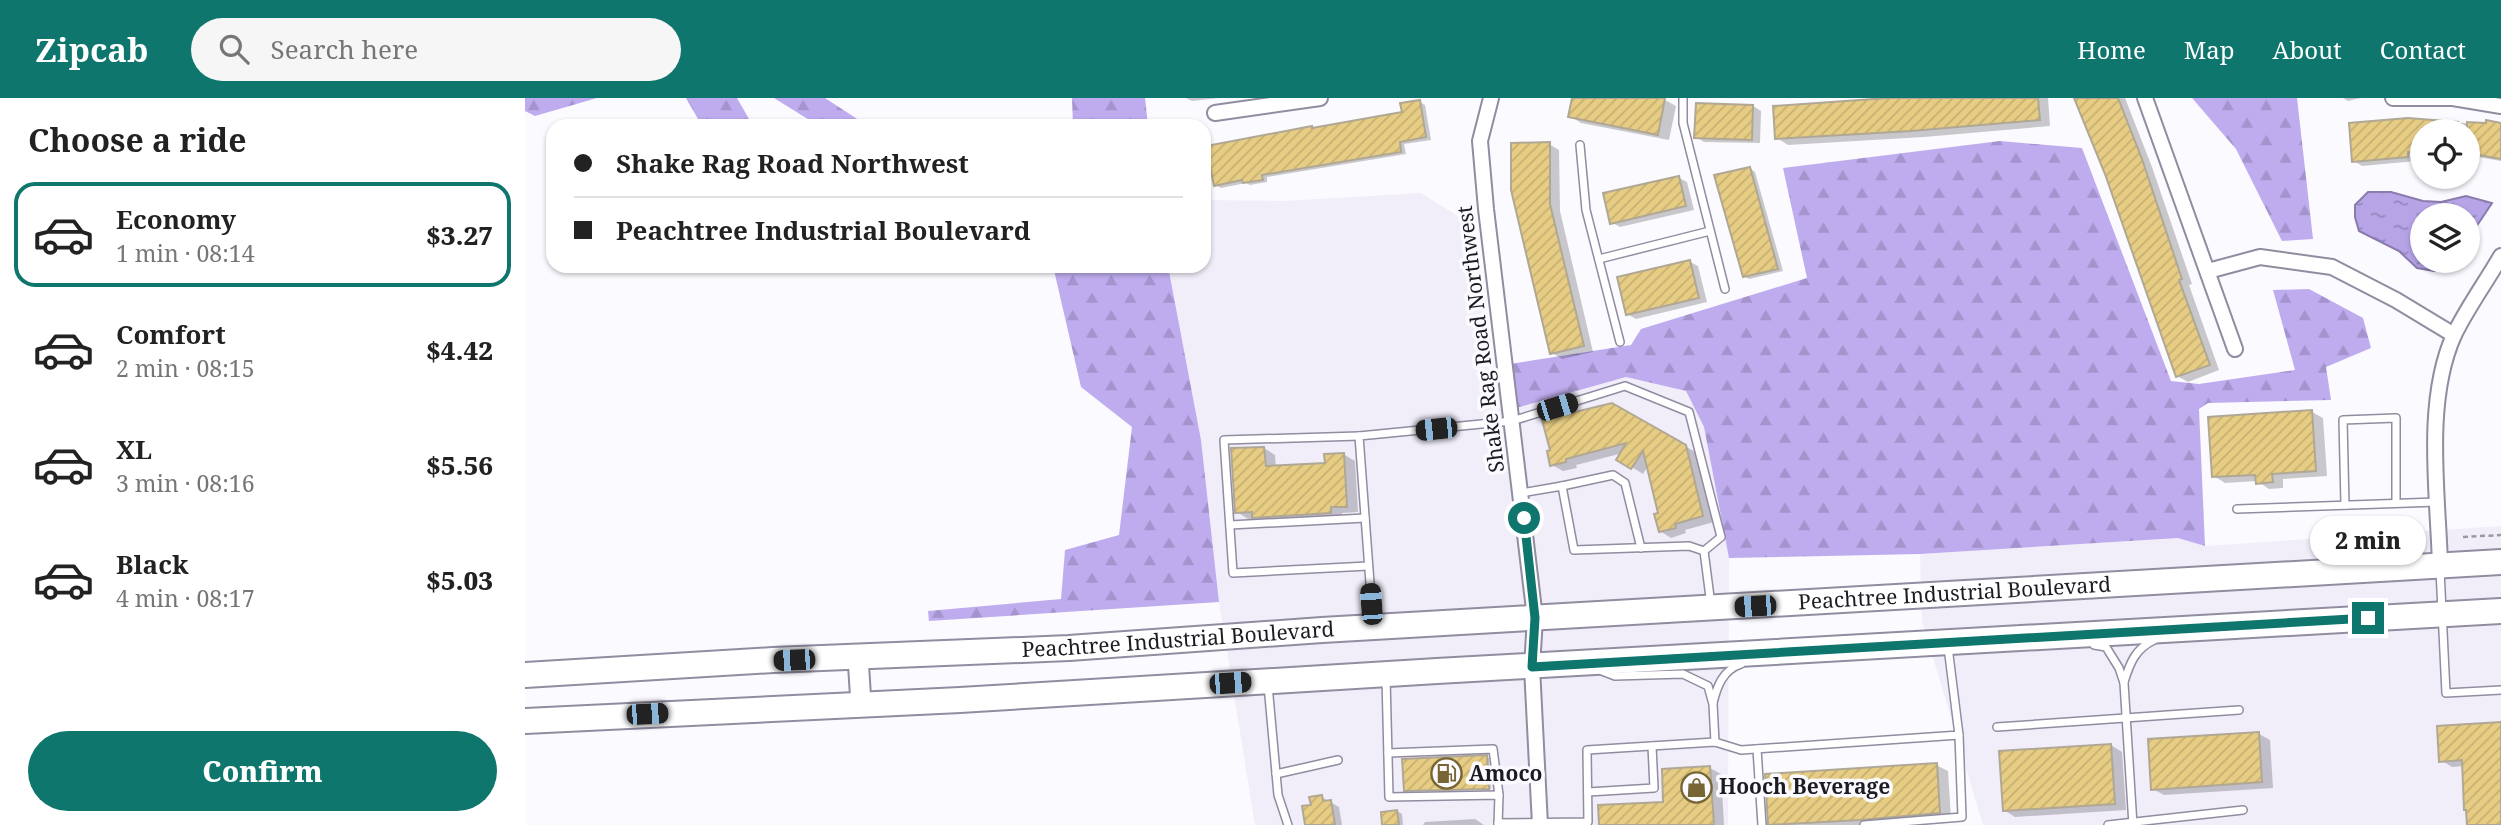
<!DOCTYPE html>
<html lang="en">
<head>
<meta charset="utf-8">
<style>
	:root { --surface:#fff; --page:#f6f6f6; --text:#222; --muted:#767676; --line:#e0e0e0; --accent:#0f766e }
	body { margin:0; font-family:"Noto Serif",serif; background:var(--page); color:var(--text); height:100vh; display:flex; flex-direction:column; font-size:26px; white-space:nowrap }
	* { box-sizing:border-box; margin:0 }
	p { font-size:23px; color:var(--muted) }
	.icon { flex:none; width:38px; height:38px; fill:none; stroke:currentColor; stroke-width:2; stroke-linecap:round; stroke-linejoin:round }
	.map { position:relative; flex:1; overflow:hidden }
	.details { display:flex; flex-direction:column; background:var(--surface); width:525px }
	.details>* { flex:none }
	.guide { position:absolute; left:21px; top:21px; width:665px; height:154px; border-radius:21px; box-shadow:0 2px 5px #0004; display:grid; align-content:center; height:154px; padding:0 28px; background:var(--surface) }
	.buttons { position:absolute; left:1885px; top:21px; display:grid; gap:14px }
	.buttons a { display:grid; place-items:center; width:70px; height:70px; border-radius:50%; background:var(--surface); box-shadow:0 2px 5px #0004; font-size:35px }
	.end { position:absolute; width:32px; height:32px; margin:-16px; border:9px solid #0f766e; background:#fff; box-shadow:0 0 0 4px #fff }
	.from { border-radius:50% }
	.bubble { position:absolute; height:49px; border-radius:24px; background:var(--surface); box-shadow:0 2px 5px #0004; font-size:23px; font-weight:800; line-height:49px; text-align:center }
	.car { position:absolute; width:21px; height:42px; margin:-21px -10px; border-radius:9px; box-shadow:0 0 5px 2px #0007; background:linear-gradient(#222 24%,#8ab4d8 0 40%,#222 0 76%,#8ab4d8 0 86%,#222 0) }
	.guide b { display:flex; align-items:center; gap:24px; height:66px; font-size:26px }
	.guide b+b { border-top:2px solid var(--line) }
	.guide i { width:18px; height:18px; background:var(--text) }
	ul { padding:0; list-style:none }
	li { display:flex; align-items:center; gap:21px; height:105px; margin:0 14px 10px; padding:0 14px; border:4px solid transparent; border-radius:21px }
	li div { flex:1 }
	li b { display:block; font-size:26px }
	li em { font-style:normal; font-weight:800 }
	li.active { border-color:var(--accent) }
	li>.icon { width:63px; height:63px; stroke-width:1.5 }
	h2 { padding:0 28px; font-size:32px; line-height:84px }
	.cta { display:flex; gap:14px; margin-top:auto; padding:14px 28px }
	.cta a { flex:1; height:80px; border-radius:42px; background:var(--accent); color:#fff; font-size:28px; font-weight:800; line-height:80px; text-align:center }
	header { display:flex; align-items:center; gap:42px; box-sizing:border-box; height:98px; padding:0 35px; background:var(--accent); color:#fff }
	header strong { font-size:33px }
	nav { display:flex; gap:38px; margin-inline-start:auto; font-size:24px }
	.search { width:490px; height:63px; background:var(--page); display:flex; align-items:center; gap:18px; box-sizing:border-box; padding:0 24px; border-radius:38px; color:var(--muted); font-size:26px }
	main { display:flex; flex:1; min-height:0 }
	.map>svg:first-child { display:block }
	.built { fill:#f1eefa }
	.forest { fill:url(#forest-firs) }
	.water { fill:url(#water-ripples); stroke:#897bac; stroke-width:2 }
	.shadow { fill:#0003 }
	.building { fill:url(#building-hatch); stroke:#b0a894; stroke-width:2 }
	.lines { fill:none; stroke-linecap:round; stroke-linejoin:round }
	.lane-casing { stroke:#918ca0; stroke-width:10 }
	.street-casing { stroke:#918ca0; stroke-width:18 }
	.secondary-casing { stroke:#918ca0; stroke-width:23 }
	.highway-casing { stroke:#918ca0; stroke-width:28 }
	.path { stroke:#9b9a9f; stroke-width:2.5; stroke-dasharray:5 3.5; stroke-linecap:butt }
	.lane { stroke:#fff; stroke-width:7 }
	.street { stroke:#fff; stroke-width:14 }
	.secondary { stroke:#fff; stroke-width:19 }
	.highway { stroke:#fff; stroke-width:24 }
	.route { stroke:#0f766e; stroke-width:9 }
	.labels { text-anchor:middle; stroke-width:7; stroke-linejoin:round; paint-order:stroke }
	.street-label { font-size:21px; fill:#1d1b22; stroke:#fbfaff }
	.poi-label { font-size:21px; font-weight:bold; fill:#1d1b22; stroke:#fbfaff; text-anchor:start }
</style>
</head>
<body>
<header>
<strong>Zipcab</strong>
<div class="search"><svg class="icon" aria-label="search" viewBox="0 0 24 24"><circle cx="10" cy="10" r="6"/><path d="M15 15l6 6"/></svg>Search here</div>
<nav><a>Home</a><a>Map</a><a>About</a><a>Contact</a></nav>
</header>
<main>
<section class="details">
<h2>Choose a ride</h2>
<ul>
<li class="active"><svg class="icon" aria-label="car" viewBox="0 0 24 24"><path d="M5 17H2v-5l4-1 3-4h7l3 4 3 1v5h-3M9 17h6M6 11h13"/><circle cx="7" cy="17" r="2"/><circle cx="17" cy="17" r="2"/></svg><div><b>Economy</b><p>1 min · 08:14</p></div><em>$3.27</em></li>
<li><svg class="icon" aria-label="car" viewBox="0 0 24 24"><path d="M5 17H2v-5l4-1 3-4h7l3 4 3 1v5h-3M9 17h6M6 11h13"/><circle cx="7" cy="17" r="2"/><circle cx="17" cy="17" r="2"/></svg><div><b>Comfort</b><p>2 min · 08:15</p></div><em>$4.42</em></li>
<li><svg class="icon" aria-label="car" viewBox="0 0 24 24"><path d="M5 17H2v-5l4-1 3-4h7l3 4 3 1v5h-3M9 17h6M6 11h13"/><circle cx="7" cy="17" r="2"/><circle cx="17" cy="17" r="2"/></svg><div><b>XL</b><p>3 min · 08:16</p></div><em>$5.56</em></li>
<li><svg class="icon" aria-label="car" viewBox="0 0 24 24"><path d="M5 17H2v-5l4-1 3-4h7l3 4 3 1v5h-3M9 17h6M6 11h13"/><circle cx="7" cy="17" r="2"/><circle cx="17" cy="17" r="2"/></svg><div><b>Black</b><p>4 min · 08:17</p></div><em>$5.03</em></li>
</ul>
<div class="cta"><a>Confirm</a></div>
</section>
<div class="map">
<svg width="1976" height="727" viewBox="0 0 1976 727">
	<defs>
		<pattern id="forest-firs" width="22" height="20" patternUnits="userSpaceOnUse" patternTransform="scale(1.75)"><rect width="22" height="20" fill="#bfacef"/><path d="M5 1l3.5 6h-7zM16 11l3.5 6h-7z" fill="#a493cd"/></pattern>
		<pattern id="water-ripples" width="26" height="14" patternUnits="userSpaceOnUse" patternTransform="scale(1.75)"><rect width="26" height="14" fill="#b7a4e7"/><path d="M2 4q2-2 4 0t4 0M15 11q2-2 4 0t4 0" fill="none" stroke="#9485bb"/></pattern>
		<pattern id="building-hatch" width="6" height="6" patternUnits="userSpaceOnUse" patternTransform="scale(1.75)"><rect width="6" height="6" fill="#e7cd84"/><path d="M-1 1l2-2M0 6l6-6M5 7l2-2" fill="none" stroke="#c6af72"/></pattern>
	</defs>
	<rect width="100%" height="100%" fill="#fbfaff"/>
	<g class="built">
		<polygon points="896,95 939,122 953,158 977,314 1101,279 1161,293 1179,329 1204,460 1203,727 730,727 694,504 676,342 643,168 679,168 679,102 758,103"/>
		<polygon points="1976,428 1976,727 1458,727 1397,523 1395,456 1653,440 1680,448"/>
	</g>
	<g class="forest">
		<polygon points="0,0 72,0 10,18 0,13"/>
		<polygon points="161,0 212,0 228,28 177,28"/>
		<polygon points="249,0 300,0 343,28 294,28"/>
		<polygon points="547,0 620,0 623,28 548,28"/>
		<polygon points="1667,0 1772,0 1788,141 1757,143 1711,51"/>
		<polygon points="1475,43 1557,50 1646,283 1674,286 1770,272 1748,192 1784,191 1838,220 1846,250 1801,269 1806,302 1683,305 1674,311 1680,448 1653,440 1395,456 1204,460 1179,329 1161,293 1101,279 977,314 972,268 1106,247 1116,231 1282,180 1258,70"/>
		<polygon points="528,168 643,168 676,342 694,504 404,523 403,513 536,501 540,452 594,437 607,329 556,289"/>
	</g>
	<polygon class="water" points="1843,94 1866,94 1898,103 1916,104 1941,98 1967,105 1943,141 1942,117 1897,117 1897,163 1932,163 1909,173 1892,170 1874,153 1834,133 1830,119 1830,107"/>
	<g class="shadow">
		<polygon points="661,0 693,0 667,3"/>
		<polygon points="1049,0 1140,2 1151,8 1144,42 1056,25 1045,18"/>
		<polygon points="1394,0 1523,0 1525,28 1399,39 1263,47 1252,40"/>
		<polygon points="1551,0 1600,0 1627,69 1667,186 1664,187 1694,272 1663,284 1652,278 1581,75"/>
		<polygon points="1818,0 1836,0 1823,3"/>
		<polygon points="895,4 900,7 906,42 879,46 881,56 742,79 742,84 725,87 721,85 696,90 691,87 789,31 879,16"/>
		<polygon points="1228,8 1236,13 1235,45 1179,44 1171,39"/>
		<polygon points="1883,22 1976,27 1976,63 1953,59 1953,62 1942,61 1942,33 1897,33 1897,58 1891,58 1891,63 1837,68 1829,63"/>
		<polygon points="1024,46 1034,52 1035,113 1068,254 1037,261 1027,255"/>
		<polygon points="1225,70 1230,74 1258,173 1224,181 1219,178"/>
		<polygon points="1154,80 1162,84 1169,112 1095,129 1086,124"/>
		<polygon points="1165,164 1173,168 1182,204 1111,221 1102,216"/>
		<polygon points="1087,306 1172,355 1189,424 1160,432 1161,435 1146,440 1135,433 1135,416 1123,368 1118,376 1094,361 1098,355 1051,367 1052,370 1038,373 1027,367"/>
		<polygon points="1787,314 1798,320 1802,378 1758,381 1758,390 1744,391 1732,383 1700,385 1689,378"/>
		<polygon points="739,350 750,357 751,370 802,367 818,356 830,363 833,414 817,415 817,421 740,425 732,420 723,421 712,414"/>
		<polygon points="1976,625 1976,727 1944,727 1939,668 1927,669 1916,662"/>
		<polygon points="1734,636 1745,642 1748,690 1639,697 1628,691"/>
		<polygon points="1586,647 1597,654 1601,712 1490,719 1479,712"/>
		<polygon points="962,659 964,660 966,691 883,693"/>
		<polygon points="1411,667 1423,673 1426,720 1342,727 1244,727 1242,678"/>
		<polygon points="1185,670 1196,676 1199,727 1076,727 1140,705"/>
		<polygon points="796,699 814,709 817,727 782,727 788,708"/>
		<polygon points="872,713 877,716 878,727 859,727"/>
		<polygon points="950,721 959,727 898,727 900,724"/>
	</g>
	<g class="building">
		<polygon points="1047,0 1140,0 1133,37 1043,19"/>
		<polygon points="1363,0 1513,0 1515,22 1386,33 1250,41 1248,8"/>
		<polygon points="1549,0 1593,0 1617,61 1657,181 1654,182 1685,267 1651,279 1580,76"/>
		<polygon points="895,2 901,39 875,44 876,54 737,77 738,82 718,85 717,82 689,88 681,48 787,28 787,30 877,14 875,5"/>
		<polygon points="1171,5 1228,7 1227,42 1169,40"/>
		<polygon points="1883,20 1933,24 1933,33 1897,33 1897,55 1883,54 1883,59 1827,64 1824,25"/>
		<polygon points="1961,22 1976,25 1976,61 1942,55 1942,24 1961,25"/>
		<polygon points="1025,44 1025,106 1059,248 1025,256 986,92 986,45"/>
		<polygon points="1225,69 1253,171 1218,179 1189,77"/>
		<polygon points="1154,78 1161,108 1085,126 1078,95"/>
		<polygon points="1165,162 1174,200 1101,217 1092,179"/>
		<polygon points="1087,305 1161,347 1178,418 1150,426 1151,430 1134,434 1129,416 1133,415 1118,353 1106,371 1091,362 1101,345 1041,361 1041,364 1025,368 1022,353 1025,352 1017,322"/>
		<polygon points="1787,312 1791,373 1747,376 1748,384 1731,386 1730,377 1687,379 1683,319"/>
		<polygon points="739,349 741,368 800,365 799,356 819,355 822,409 806,409 806,415 727,420 727,414 710,415 706,350"/>
		<polygon points="1976,624 1976,727 1942,727 1941,712 1939,712 1937,662 1914,664 1912,628"/>
		<polygon points="1734,634 1737,684 1626,692 1623,641"/>
		<polygon points="1586,646 1590,706 1478,713 1474,653"/>
		<polygon points="962,657 964,691 879,693 877,661"/>
		<polygon points="1412,665 1415,715 1335,722 1243,727 1240,676"/>
		<polygon points="1185,668 1189,727 1074,727 1073,707 1138,704 1137,671"/>
		<polygon points="797,697 798,703 806,702 810,727 780,727 777,708 786,707 784,699"/>
		<polygon points="872,712 874,727 857,727 856,714"/>
	</g>
	<g class="lines">
		<defs>
			<g id="lane">
				<polyline points="1158,0 1158,25 1200,191"/>
				<polyline points="1055,47 1061,112 1095,244"/>
				<polyline points="1074,161 1185,133"/>
				<polyline points="834,338 699,342 708,475 843,468"/>
				<polyline points="1037,388 1088,377 1100,385 1116,450"/>
				<polyline points="996,395 1037,388 1049,452 1164,448 1179,453"/>
				<polyline points="1820,407 1818,322 1871,320 1871,405"/>
				<polyline points="1712,411 1912,404"/>
				<polyline points="705,427 840,420"/>
				<polyline points="1915,472 1921,595 1976,592"/>
				<polyline points="848,525 834,338 987,323 1100,288 1164,314 1196,439 1179,453 1186,507"/>
				<polyline points="1569,547 1581,549 1594,570 1599,585 1608,727"/>
				<polyline points="1077,573 1090,578 1158,576 1183,588 1188,606 1190,644"/>
				<polyline points="861,580 864,699 974,697 973,727"/>
				<path d="M1599,584c6,-19 11,-33 30,-42"/>
				<polyline points="743,587 753,697 763,727"/>
				<path d="M1188,605c4,-17 10,-33 28,-39"/>
				<polyline points="1472,629 1714,612"/>
				<polyline points="1232,651 1237,727"/>
				<polyline points="863,655 968,651 974,697"/>
				<polyline points="751,676 813,662"/>
				<polyline points="1063,694 1129,690 1127,648"/>
				<polyline points="973,725 1063,724 1062,652 1190,644 1216,652 1434,637 1423,549"/>
				<polyline points="1339,727 1437,719 1434,637"/>
				<polyline points="1583,727 1718,712"/>
			</g>
			<g id="street">
				<polyline points="966,0 955,43 961,111 1010,520 1007,569 1015,727"/>
				<polyline points="1620,0 1710,251"/>
				<polyline points="1868,0 1928,0 1976,8"/>
				<polyline points="690,15 795,0"/>
				<polyline points="1683,173 1735,159 1807,169 1871,202 1929,237"/>
				<path d="M1915,467c-2,-72 -16,-163 14,-230 13,-27 32,-53 47,-79"/>
			</g>
			<polyline id="secondary" points="333,559 336,606"/>
			<g id="highway">
				<path id="s1" d="M0,577l248,-15 296,-12 253,-18 1179,-68"/>
				<polyline points="0,623 435,602 912,573 1976,513"/>
			</g>
		</defs>
		<use href="#lane" class="lane-casing"/>
		<use href="#street" class="street-casing"/>
		<use href="#secondary" class="secondary-casing"/>
		<use href="#highway" class="highway-casing"/>
		<polyline class="path" points="1938,439 1976,437"/>
		<use href="#lane" class="lane"/>
		<use href="#street" class="street"/>
		<use href="#secondary" class="secondary"/>
		<use href="#highway" class="highway"/>
	</g>
	<g class="lines">
		<polyline class="route" points="999,420 1010,520 1007,569 1843,520"/>
	</g>
	<defs>
		<symbol id="fuel-ring" viewBox="-11 -11 22 22"><circle r="9.5" fill="#fbfaff" stroke="#776634" stroke-width="1.5"/><path d="M-5.5-6h7V0h2V4h1.3V-2.5L3-4.5l.8-.8L6-3V5H2.5V1h-1V6h-7ZM-4.2-4.7v3.2H.2V-4.7Z" fill="#776634"/></symbol>
		<symbol id="shop-ring" viewBox="-11 -11 22 22"><circle r="9.5" fill="#fbfaff" stroke="#776634" stroke-width="1.5"/><path d="M-5-2.5h2.3a2.7 3.5 0 0 1 5.4 0H5L5.5 6h-11ZM-1.5-2.5h3a1.5 2.3 0 0 0-3 0Z" fill="#776634"/></symbol>
	</defs>
	<g fill-rule="evenodd">
		<use href="#fuel-ring" x="904" y="658" width="35" height="35"/>
		<use href="#shop-ring" x="1154" y="672" width="35" height="35"/>
	</g>
	<g class="labels">
		<g class="street-label">
			<text transform="translate(956 241) rotate(-97)" y="7">Shake Rag Road Northwest</text>
			<text dy="7" stroke="none"><textPath href="#s1" startOffset="1432">Peachtree Industrial Boulevard</textPath></text>
			<text dy="7" stroke="none"><textPath href="#s1" startOffset="654">Peachtree Industrial Boulevard</textPath></text>
		</g>
		<g class="poi-label">
			<text x="944" y="683">Amoco</text>
			<text x="1194" y="696">Hooch Beverage</text>
		</g>
	</g>
</svg>
<div class="buttons">
<a><svg class="icon" aria-label="locate" viewBox="0 0 24 24"><circle cx="12" cy="12" r="6"/><path d="M12 2v4M12 18v4M2 12h4M18 12h4"/></svg></a>
<a><svg class="icon" aria-label="layers" viewBox="0 0 24 24"><path d="M12 4l9 5-9 5-9-5zM3 14l9 5 9-5"/></svg></a>
</div>
<i class="end from" style="left:999px;top:420px"></i>
<i class="end" style="left:1843px;top:520px"></i>
<div class="bubble" style="left:1785px;top:418px;width:116px">2 min</div>
<i class="car" style="left:1032px;top:309px;rotate:73deg"></i>
<i class="car" style="left:911px;top:331px;rotate:264deg"></i>
<i class="car" style="left:846px;top:506px;rotate:356deg"></i>
<i class="car" style="left:1230px;top:508px;rotate:267deg"></i>
<i class="car" style="left:269px;top:562px;rotate:268deg"></i>
<i class="car" style="left:705px;top:585px;rotate:86deg"></i>
<i class="car" style="left:122px;top:616px;rotate:87deg"></i>
<div class="guide">
<b><i class="from"></i>Shake Rag Road Northwest</b>
<b><i></i>Peachtree Industrial Boulevard</b>
</div>
</div>
</main>
</body>
</html>
